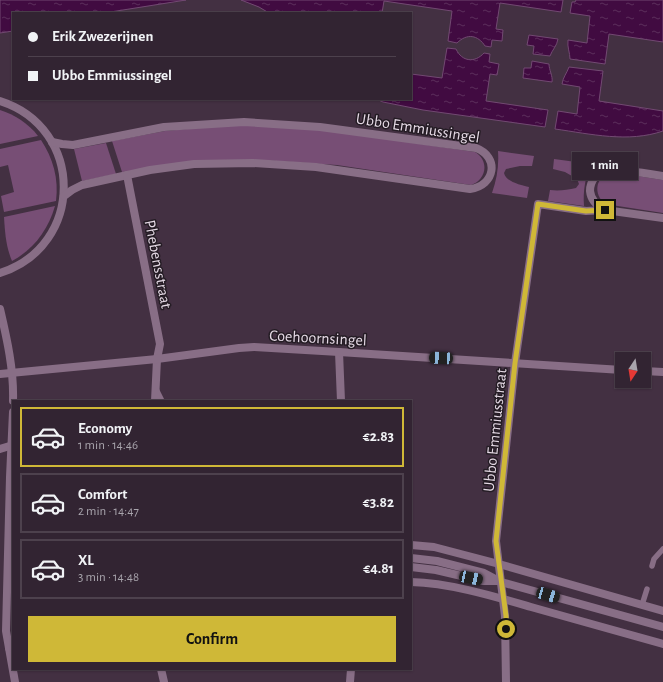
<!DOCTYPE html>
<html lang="en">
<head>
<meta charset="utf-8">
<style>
	:root { --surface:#322432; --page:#3a2c3a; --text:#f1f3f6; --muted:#a8a4ac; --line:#4d414d; --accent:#cfb837 }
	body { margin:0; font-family:"Alegreya Sans",sans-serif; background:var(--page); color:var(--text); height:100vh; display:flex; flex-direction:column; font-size:15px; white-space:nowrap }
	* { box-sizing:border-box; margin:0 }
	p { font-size:13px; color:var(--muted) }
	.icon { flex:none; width:22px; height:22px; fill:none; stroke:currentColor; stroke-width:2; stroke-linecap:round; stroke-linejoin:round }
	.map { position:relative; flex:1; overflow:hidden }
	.panel { position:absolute; left:12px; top:400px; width:400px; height:270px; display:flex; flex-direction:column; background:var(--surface); border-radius:0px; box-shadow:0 1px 3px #0004,0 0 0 1px var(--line) }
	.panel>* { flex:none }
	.guide { position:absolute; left:12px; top:12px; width:400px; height:88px; border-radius:0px; box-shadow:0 1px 3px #0004,0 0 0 1px var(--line); display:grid; align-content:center; height:88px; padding:0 16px; background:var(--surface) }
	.needle { width:26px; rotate:192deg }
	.tools { position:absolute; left:615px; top:352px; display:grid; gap:8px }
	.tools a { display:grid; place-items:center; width:36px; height:36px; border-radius:0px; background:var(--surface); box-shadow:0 1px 3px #0004,0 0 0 1px var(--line); font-size:20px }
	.end { position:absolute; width:18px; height:18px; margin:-9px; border:5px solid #cfb837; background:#111; box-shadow:0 0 0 2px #111 }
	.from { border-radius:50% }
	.bubble { position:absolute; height:28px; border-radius:0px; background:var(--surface); box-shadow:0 1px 3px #0004,0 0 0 1px var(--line); font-size:13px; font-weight:600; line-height:28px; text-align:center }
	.car { position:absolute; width:12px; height:24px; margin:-12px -6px; border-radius:5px; box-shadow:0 0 3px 1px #0007; background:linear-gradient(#222 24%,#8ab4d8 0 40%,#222 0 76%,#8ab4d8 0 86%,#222 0) }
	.guide b { display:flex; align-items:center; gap:14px; height:38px; font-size:15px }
	.guide b+b { border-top:1px solid var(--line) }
	.guide i { width:10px; height:10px; background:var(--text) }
	ul { padding:7px 0 0; list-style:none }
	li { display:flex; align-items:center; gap:12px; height:60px; margin:0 8px 6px; padding:0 8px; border:2px solid var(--line); border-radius:0px }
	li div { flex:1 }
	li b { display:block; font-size:15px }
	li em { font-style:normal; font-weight:600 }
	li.current { border-color:var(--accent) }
	li>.icon { width:36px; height:36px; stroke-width:1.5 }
	.action { display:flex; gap:8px; margin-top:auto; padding:8px 16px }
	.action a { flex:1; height:46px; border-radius:0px; background:var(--accent); color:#111; font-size:16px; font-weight:600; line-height:46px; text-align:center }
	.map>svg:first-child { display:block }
	.grass { fill:#774e75 }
	.water { fill:url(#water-ripples); stroke:#724972 }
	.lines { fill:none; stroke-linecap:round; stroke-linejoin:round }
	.service { stroke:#886e86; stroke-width:5.5 }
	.pedestrian { stroke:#886e86; stroke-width:8 }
	.minor { stroke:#886e86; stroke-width:8 }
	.route { stroke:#cfb837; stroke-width:5 }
	.labels { text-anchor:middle; stroke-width:3; stroke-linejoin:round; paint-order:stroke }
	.street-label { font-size:16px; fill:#e5d9e5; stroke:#241c24 }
</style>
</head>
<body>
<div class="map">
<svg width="663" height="682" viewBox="0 0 663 682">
	<defs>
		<pattern id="water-ripples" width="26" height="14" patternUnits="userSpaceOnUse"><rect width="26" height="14" fill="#410b41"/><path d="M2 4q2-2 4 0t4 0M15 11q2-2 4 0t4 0" fill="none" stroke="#5c2e5c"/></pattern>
	</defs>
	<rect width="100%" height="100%" fill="#433042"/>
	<g class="grass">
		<path d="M0,110c15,5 28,13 38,26l-38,8z"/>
		<path d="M222,126h31l66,3 156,23c15,9 11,28 -4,33l-134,-20 -75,-5 -140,12 -10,-31 53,-10z"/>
		<path d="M41,140c12,18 18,39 15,61l-52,11 -3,-16 13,-4 -6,-27 -8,2v-18z"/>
		<polygon points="106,143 116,174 82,181 74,149"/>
		<path d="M498,151l36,5 -2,10h-12l-14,3 -2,4c2,9 17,12 25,14l-2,11 -35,-5c5,-14 7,-27 6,-42z"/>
		<path d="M554,159l37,5c-6,14 -8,27 -7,42l-36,-5 2,-11c9,1 17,0 26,-2l3,-4 -2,-5 -12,-7 -12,-3z"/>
		<path d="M611,172l52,8v33l-58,-9c-12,-10 -10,-27 6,-32z"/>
		<path d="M55,206c-7,24 -21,43 -43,55 -6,-14 -7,-28 -8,-44z"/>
	</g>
	<g class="water">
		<polygon points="0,0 186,0 104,13 13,13 13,31 0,33"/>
		<path d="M241,0h322l-2,12 -61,-9 -4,26 7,1 -1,11 -10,-1 -1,7 -6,-1c-7,-11 -18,-13 -28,-3l-9,-2 4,-30 -68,-10 -2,12h-113l-10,-6z"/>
		<path d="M576,0h87v42l-54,-8 -4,30 -35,-5c0,-6 -3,-12 -2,-19l19,3 3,-27 -20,-3 2,-11h3z"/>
		<path d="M529,35l29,4c-1,7 -6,11 -8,17l-17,-2 1,-8 -7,-1z"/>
		<path d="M447,48l9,1c6,13 19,14 28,4l6,1 -1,8 10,2 -2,11 -7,-1 -4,27 62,9 -3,17 -122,-17 -40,-8 -7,-3h35v-25l31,4z"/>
		<path d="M532,61l17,3c0,6 4,12 3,18l-29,-4 1,-10h7z"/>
		<path d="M569,67l34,4 -4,30 64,10v20c-35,12 -72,3 -108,-2l3,-18 19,3 3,-27 -18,-3c1,-7 5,-11 7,-17z"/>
	</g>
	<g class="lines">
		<g class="service">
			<polyline points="156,389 162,401"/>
			<polyline points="652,566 654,559 663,549"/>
			<polyline points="642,605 647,589"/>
		</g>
		<polyline class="pedestrian" points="9,648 15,682"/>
		<g class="minor">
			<path d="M0,101c85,27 85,145 0,172"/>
			<path d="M52,142l10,2 11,1 91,-18 80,-5 76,5 156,21c24,9 19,38 -6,41l-154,-22 -63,-4 -59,1 -44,6 -68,15 -10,5 -8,6"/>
			<polyline points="127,175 160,344 157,359 155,401"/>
			<path d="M605,210c-8,-4 -14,-9 -15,-19 0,-10 7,-20 18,-22 6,-2 12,1 18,2 12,1 25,3 37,5"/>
			<path d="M0,309c7,30 14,61 13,92"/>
			<polyline points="339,352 341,401"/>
			<polyline points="644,371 663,372"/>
			<polyline points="0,374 157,359 239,348 254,347 339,352 622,370"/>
			<polyline points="0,449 13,445"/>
			<polyline points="411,545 434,547 499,564 663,611"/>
			<polyline points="411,558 437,561 484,573 501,582 663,627"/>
			<polyline points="411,567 436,570 483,581 499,581"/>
			<path d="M411,582c39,1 82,14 120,25 44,12 88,25 132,37"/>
			<polyline points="9,648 6,631 10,477 13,412"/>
			<polyline points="161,669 164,682"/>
			<polyline points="350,682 351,669"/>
			<polyline points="506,682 505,616 496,541 515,363 538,204 586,211 605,210 663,218"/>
		</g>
	</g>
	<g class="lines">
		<polyline class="route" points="506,629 506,616 496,541 515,363 538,204 586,211 605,210"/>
	</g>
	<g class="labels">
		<g class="street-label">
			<text transform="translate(418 127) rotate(9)" y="6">Ubbo Emmiussingel</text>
			<text transform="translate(159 264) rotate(79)" y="6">Phebensstraat</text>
			<text transform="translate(318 337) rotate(3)" y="6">Coehoornsingel</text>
			<text transform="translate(494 430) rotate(-84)" y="6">Ubbo Emmiusstraat</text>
		</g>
	</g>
</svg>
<div class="tools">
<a><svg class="needle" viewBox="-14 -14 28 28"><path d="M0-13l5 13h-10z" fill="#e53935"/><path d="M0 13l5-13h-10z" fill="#a8a4ac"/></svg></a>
</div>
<i class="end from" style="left:506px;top:629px"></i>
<i class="end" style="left:605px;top:210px"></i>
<div class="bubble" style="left:572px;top:152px;width:66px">1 min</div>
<i class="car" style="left:441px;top:358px;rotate:273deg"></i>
<i class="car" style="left:471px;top:578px;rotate:102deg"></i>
<i class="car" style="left:548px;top:595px;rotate:106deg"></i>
<div class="guide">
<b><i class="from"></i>Erik Zwezerijnen</b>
<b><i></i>Ubbo Emmiussingel</b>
</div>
<section class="panel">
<ul>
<li class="current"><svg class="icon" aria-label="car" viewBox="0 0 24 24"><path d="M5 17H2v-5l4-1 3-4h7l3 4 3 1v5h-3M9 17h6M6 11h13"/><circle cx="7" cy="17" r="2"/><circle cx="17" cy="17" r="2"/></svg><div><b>Economy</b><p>1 min · 14:46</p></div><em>€2.83</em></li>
<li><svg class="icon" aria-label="car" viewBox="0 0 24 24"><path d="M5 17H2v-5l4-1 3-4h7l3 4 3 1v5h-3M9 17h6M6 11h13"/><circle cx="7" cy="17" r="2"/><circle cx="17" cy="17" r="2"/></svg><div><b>Comfort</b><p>2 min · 14:47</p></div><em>€3.82</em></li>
<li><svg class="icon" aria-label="car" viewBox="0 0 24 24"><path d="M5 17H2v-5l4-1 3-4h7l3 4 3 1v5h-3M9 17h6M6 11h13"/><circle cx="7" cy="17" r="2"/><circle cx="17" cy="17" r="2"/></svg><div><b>XL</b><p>3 min · 14:48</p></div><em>€4.81</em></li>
</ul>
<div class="action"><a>Confirm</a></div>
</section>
</div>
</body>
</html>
